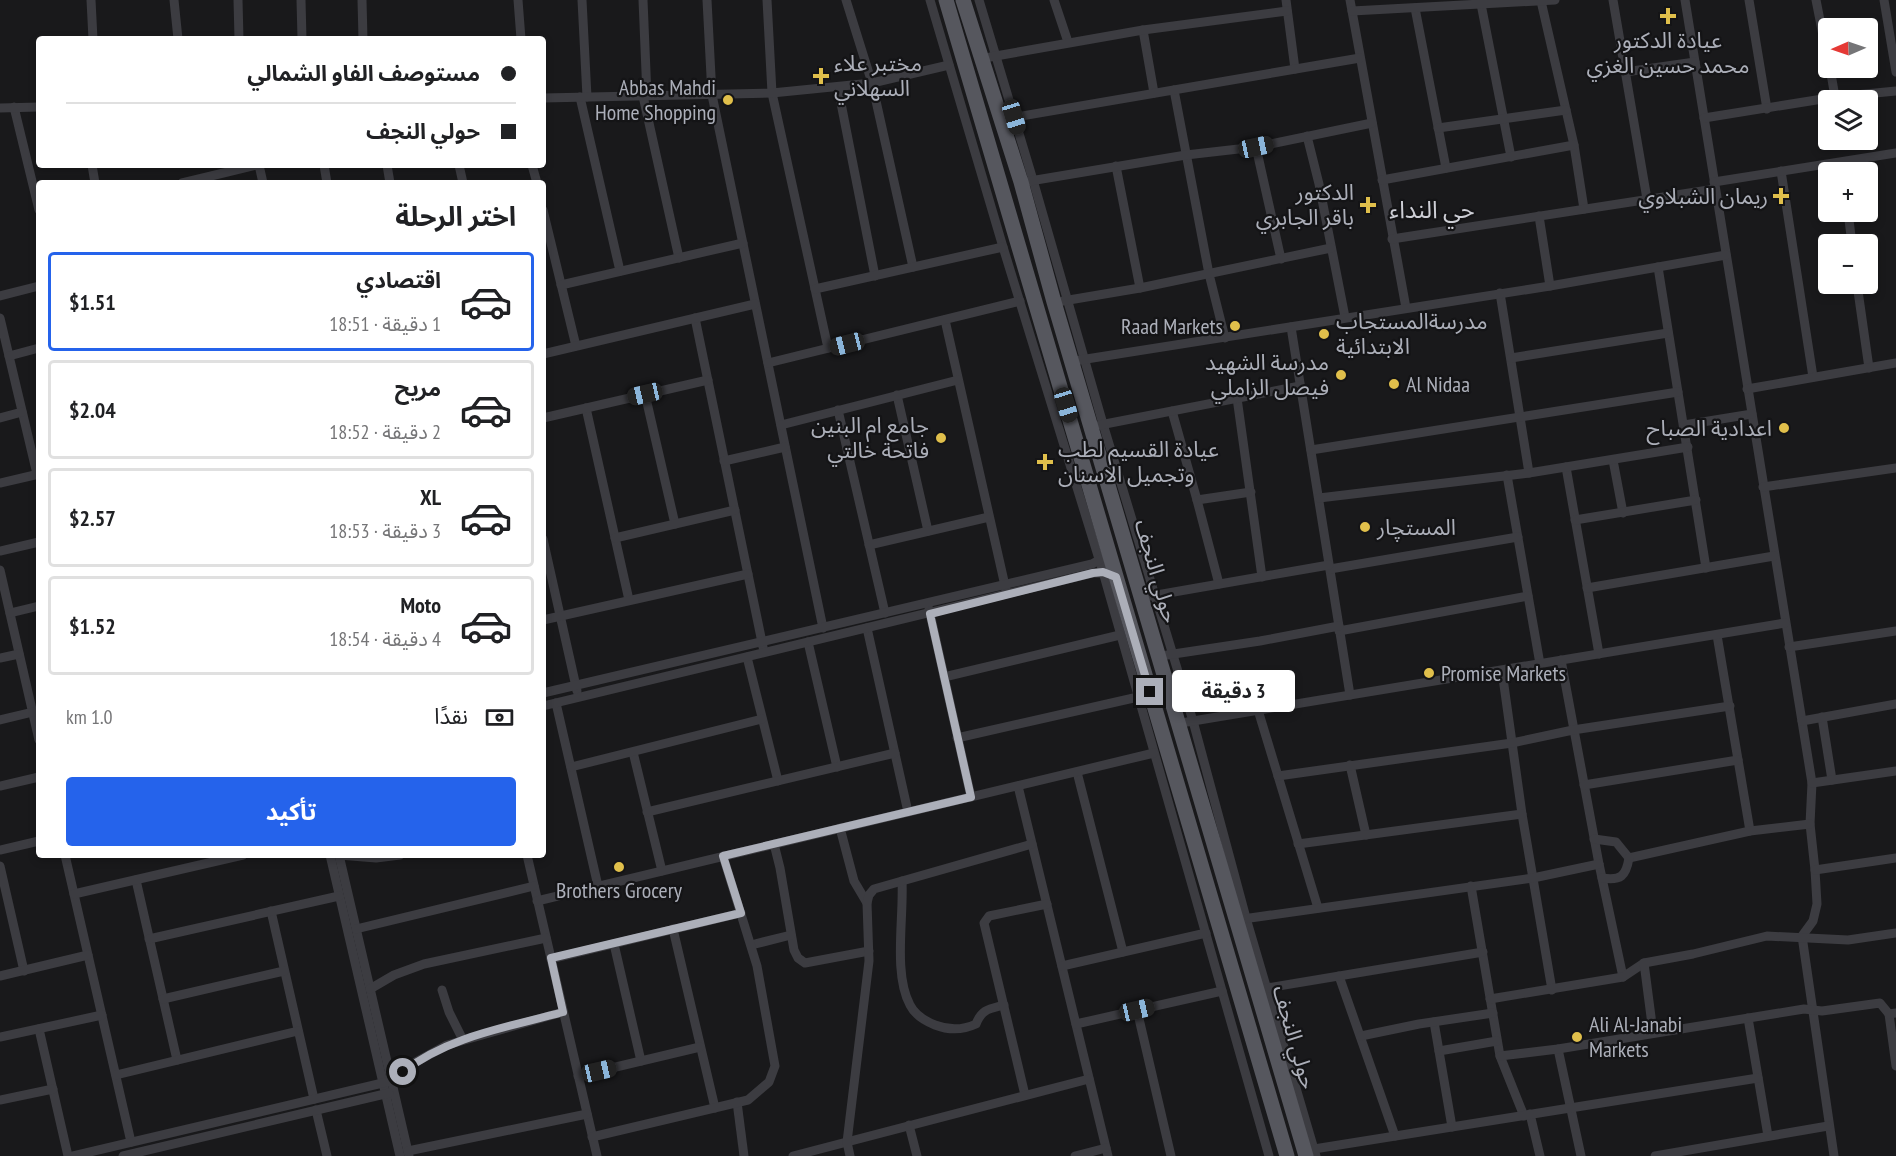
<!DOCTYPE html>
<html lang="ar">
<head>
<meta charset="utf-8">
<style>
	:root { --surface:#fff; --page:#f2f2f2; --text:#202124; --muted:#757577; --line:#e0e0e0; --accent:#2563eb }
	body { margin:0; font-family:"PT Sans Narrow","Noto Sans Arabic",sans-serif; background:var(--page); color:var(--text); direction:rtl; height:100vh; display:flex; flex-direction:column; font-size:22px; white-space:nowrap }
	* { box-sizing:border-box; margin:0 }
	p { font-size:20px; color:var(--muted) }
	.icon { flex:none; width:33px; height:33px; fill:none; stroke:currentColor; stroke-width:2; stroke-linecap:round; stroke-linejoin:round }
	.map { position:relative; flex:1; overflow:hidden; direction:ltr }
	.details { position:absolute; left:36px; top:180px; width:510px; height:678px; display:flex; flex-direction:column; background:var(--surface); border-radius:6px; box-shadow:0 3px 9px #0003; direction:rtl }
	.details>* { flex:none }
	.guide { position:absolute; left:36px; top:36px; width:510px; height:132px; border-radius:6px; box-shadow:0 3px 9px #0003; direction:rtl; display:grid; align-content:center; height:132px; padding:0 30px; background:var(--surface) }
	.needle { width:39px; rotate:268deg }
	.fabs { position:absolute; left:1818px; top:18px; display:grid; gap:12px }
	.fabs a { display:grid; place-items:center; width:60px; height:60px; border-radius:6px; background:var(--surface); box-shadow:0 3px 9px #0003; font-size:30px }
	.end { position:absolute; width:27px; height:27px; margin:-14px; border:8px solid #acafb9; background:#111; box-shadow:0 0 0 3px #111 }
	.from { border-radius:50% }
	.bubble { position:absolute; height:42px; border-radius:6px; background:var(--surface); box-shadow:0 3px 9px #0003; font-size:20px; font-weight:700; line-height:42px; text-align:center; direction:rtl }
	.car { position:absolute; width:18px; height:36px; margin:-18px -9px; border-radius:8px; box-shadow:0 0 4px 2px #0007; background:linear-gradient(#222 24%,#8ab4d8 0 40%,#222 0 76%,#8ab4d8 0 86%,#222 0) }
	.guide b { display:flex; align-items:center; gap:21px; height:57px; font-size:22px }
	.guide b+b { border-top:2px solid var(--line) }
	.guide i { width:15px; height:15px; background:var(--text) }
	ul { padding:0; list-style:none }
	li { display:flex; align-items:center; gap:18px; height:99px; margin:0 12px 9px; padding:0 18px; border:3px solid var(--line); border-radius:6px }
	li div { flex:1 }
	li b { display:block; font-size:22px }
	li em { font-style:normal; font-weight:700 }
	li.active { border-color:var(--accent) }
	li>.icon { width:54px; height:54px; stroke-width:1.5 }
	h2 { padding:0 30px; font-size:27px; line-height:72px }
	.pay { display:flex; align-items:center; gap:15px; height:66px; padding:0 30px; font-size:22px }
	.pay p { margin-inline-start:auto }
	.button { display:flex; gap:12px; margin-top:auto; padding:12px 30px }
	.button a { flex:1; height:69px; border-radius:6px; background:var(--accent); color:#fff; font-size:24px; font-weight:700; line-height:69px; text-align:center }
	.map>svg:first-child { display:block }
	.lines { fill:none; stroke-linecap:round; stroke-linejoin:round }
	.street { stroke:#3c3c41; stroke-width:9 }
	.primary { stroke:#56575e; stroke-width:15 }
	.route { stroke:#acafb9; stroke-width:8 }
	.poi-dot { fill:#e0bf4b; stroke:#141416; stroke-width:2 }
	.labels { text-anchor:middle; stroke-width:4.5; stroke-linejoin:round; paint-order:stroke }
	.poi-label { font-size:22px; fill:#acafb9; stroke:#141416; text-anchor:start }
	.street-label { font-size:22px; fill:#acafb9; stroke:#141416 }
	.neighbourhood-label { font-size:24px; fill:#cdced5; stroke:#141416 }
</style>
</head>
<body>
<div class="map">
<svg width="1896" height="1156" viewBox="0 0 1896 1156">
	<rect width="100%" height="100%" fill="#19191b"/>
	<g class="lines">
		<g class="street">
			<polyline points="91,0 93,39"/>
			<polyline points="174,0 178,39"/>
			<polyline points="238,0 239,39"/>
			<polyline points="301,0 302,39"/>
			<polyline points="362,0 363,39"/>
			<polyline points="518,0 521,39"/>
			<polyline points="582,0 587,97"/>
			<polyline points="643,0 647,96"/>
			<polyline points="707,0 712,95 823,628"/>
			<polyline points="767,0 772,93 828,348"/>
			<polyline points="846,0 872,83 913,267"/>
			<polyline points="930,0 1003,247 1103,572 1269,1156"/>
			<polyline points="979,0 1033,180 1103,424 1193,721 1246,918 1316,1156"/>
			<polyline points="1054,0 1068,42"/>
			<polyline points="1286,0 1295,69"/>
			<polyline points="1350,0 1406,308"/>
			<polyline points="1613,0 1647,199"/>
			<polyline points="1685,0 1812,783 1810,824 1815,870 1817,904 1813,921 1802,936 1834,1156"/>
			<polyline points="1749,0 1767,109"/>
			<polyline points="1816,0 1828,61"/>
			<polyline points="1884,0 1896,72"/>
			<polyline points="1541,1 1574,145 1584,209"/>
			<polyline points="1481,4 1511,157"/>
			<polyline points="1415,8 1446,168"/>
			<polyline points="1352,11 1555,0"/>
			<polyline points="1143,30 1154,93"/>
			<polyline points="990,57 1143,30 1287,11"/>
			<polyline points="1830,68 1835,97"/>
			<polyline points="1625,72 1695,62"/>
			<polyline points="838,88 875,276"/>
			<polyline points="1174,90 1209,274 1225,338"/>
			<polyline points="643,96 679,258"/>
			<polyline points="580,97 620,271"/>
			<polyline points="543,98 772,93 872,83 949,65"/>
			<polyline points="14,107 39,210"/>
			<polyline points="0,108 39,107"/>
			<polyline points="1010,118 1360,58"/>
			<polyline points="1704,118 1835,97 1896,91"/>
			<polyline points="1438,128 1566,110"/>
			<polyline points="1307,136 1319,184 1345,317"/>
			<polyline points="1256,147 1281,259"/>
			<polyline points="92,165 95,183"/>
			<polyline points="259,165 263,183"/>
			<polyline points="324,165 327,183"/>
			<polyline points="387,165 390,183"/>
			<polyline points="459,165 463,183"/>
			<polyline points="532,165 537,183"/>
			<polyline points="1116,166 1140,288"/>
			<polyline points="1781,171 1813,377"/>
			<polyline points="1382,180 1574,145"/>
			<polyline points="1030,181 1186,155 1256,147 1372,123"/>
			<polyline points="1714,182 1896,153"/>
			<polyline points="182,183 257,165"/>
			<polyline points="543,210 576,346"/>
			<polyline points="1848,212 1852,244"/>
			<polyline points="1539,216 1550,286"/>
			<polyline points="1392,239 1715,189"/>
			<polyline points="1658,267 1706,568"/>
			<polyline points="1857,284 1869,368"/>
			<polyline points="561,285 743,243"/>
			<polyline points="815,289 1003,247"/>
			<polyline points="1500,293 1529,473"/>
			<polyline points="0,296 39,286"/>
			<polyline points="1063,301 1140,288 1331,248"/>
			<polyline points="0,318 37,474"/>
			<polyline points="695,318 763,647"/>
			<polyline points="945,320 1006,590"/>
			<polyline points="1291,327 1350,695"/>
			<polyline points="543,354 755,304"/>
			<polyline points="9,356 39,348"/>
			<polyline points="1511,358 1668,333"/>
			<polyline points="1080,360 1550,286 1726,255"/>
			<polyline points="768,363 1020,301"/>
			<polyline points="1747,389 1896,363"/>
			<polyline points="645,394 675,524"/>
			<polyline points="897,395 928,531"/>
			<polyline points="1237,398 1262,577"/>
			<polyline points="586,408 629,600"/>
			<polyline points="838,410 885,613"/>
			<polyline points="1172,411 1197,500 1251,492"/>
			<polyline points="0,418 22,412"/>
			<polyline points="543,418 708,380"/>
			<polyline points="781,425 958,380"/>
			<polyline points="1100,425 1300,386"/>
			<polyline points="1684,425 1752,414"/>
			<polyline points="1311,450 1678,392"/>
			<polyline points="1613,460 1623,513"/>
			<polyline points="724,461 785,447"/>
			<polyline points="1566,467 1599,654"/>
			<polyline points="1507,475 1540,664"/>
			<polyline points="0,483 39,474"/>
			<polyline points="1763,487 1896,468"/>
			<polyline points="1319,498 1529,473 1688,447"/>
			<polyline points="1197,500 1219,584"/>
			<polyline points="1575,520 1696,500"/>
			<polyline points="615,538 735,510"/>
			<polyline points="543,539 577,691"/>
			<polyline points="869,545 989,517"/>
			<polyline points="0,551 39,542"/>
			<polyline points="1330,569 1518,537"/>
			<polyline points="0,570 39,740"/>
			<polyline points="1587,588 1774,556"/>
			<polyline points="1151,596 1329,565"/>
			<polyline points="929,609 971,797"/>
			<polyline points="10,613 39,606"/>
			<polyline points="543,620 748,574"/>
			<polyline points="867,628 908,812"/>
			<polyline points="1339,631 1528,596"/>
			<polyline points="1717,635 1750,831"/>
			<polyline points="808,642 837,767"/>
			<polyline points="1789,647 1896,631"/>
			<polyline points="1167,655 1260,641 1339,626"/>
			<polyline points="747,657 778,781"/>
			<polyline points="0,658 19,654"/>
			<polyline points="1561,660 1599,864 1623,977"/>
			<polyline points="1502,671 1522,814 1552,990"/>
			<polyline points="944,677 1120,635"/>
			<polyline points="543,693 1092,564 1103,558"/>
			<polyline points="556,703 598,886"/>
			<polyline points="543,706 1093,573 1107,573"/>
			<polyline points="1258,710 1318,908"/>
			<polyline points="1822,717 1832,780"/>
			<polyline points="0,720 33,712"/>
			<polyline points="1802,721 1896,704"/>
			<polyline points="1187,722 1785,623"/>
			<polyline points="957,738 1138,697"/>
			<polyline points="633,752 662,871"/>
			<polyline points="1350,765 1366,835"/>
			<polyline points="571,767 762,719"/>
			<polyline points="1077,772 1123,952"/>
			<polyline points="1278,776 1512,743 1573,730 1730,706"/>
			<polyline points="1812,783 1896,771"/>
			<polyline points="1584,785 1738,760"/>
			<polyline points="0,786 39,777"/>
			<polyline points="1018,786 1108,1156"/>
			<polyline points="647,812 895,753"/>
			<polyline points="840,828 854,881 867,903"/>
			<polyline points="1594,839 1616,842 1629,858 1750,831 1810,824"/>
			<polyline points="774,844 780,868 794,950 798,958 805,963 869,951"/>
			<polyline points="1298,844 1522,814"/>
			<polyline points="0,850 39,841"/>
			<polyline points="65,855 131,1142"/>
			<polyline points="330,855 400,1156"/>
			<polyline points="339,855 409,1156"/>
			<polyline points="339,855 376,858 400,855"/>
			<polyline points="527,855 597,1156"/>
			<polyline points="0,866 24,971"/>
			<polyline points="1815,870 1896,858"/>
			<path d="M1602,878c19,3 24,-2 27,-20"/>
			<polyline points="136,880 177,1060"/>
			<path d="M902,881c2,37 -9,92 8,124 5,10 15,16 25,20 13,5 28,5 41,-1 6,-15 13,-15 28,-19"/>
			<polyline points="1471,886 1500,1056 1524,1116"/>
			<polyline points="74,894 243,855"/>
			<polyline points="537,901 1154,753"/>
			<polyline points="271,911 314,1099"/>
			<polyline points="1243,919 1533,878 1599,864"/>
			<polyline points="356,929 534,886"/>
			<polyline points="673,929 715,1108"/>
			<polyline points="149,939 339,896"/>
			<polyline points="614,944 641,1061"/>
			<polyline points="751,945 791,935"/>
			<polyline points="551,959 741,913"/>
			<polyline points="1062,966 1206,933"/>
			<polyline points="0,976 88,955"/>
			<polyline points="1339,976 1395,1136"/>
			<polyline points="1267,988 1483,952"/>
			<polyline points="370,989 394,975 424,964 546,938"/>
			<polyline points="442,990 449,1012 463,1040"/>
			<polyline points="163,999 284,971"/>
			<polyline points="1490,999 1623,977 1644,963"/>
			<polyline points="1137,1010 1171,1156"/>
			<polyline points="1889,1014 1896,1066"/>
			<polyline points="1748,1018 1768,1136"/>
			<polyline points="1434,1022 1452,1127"/>
			<polyline points="1076,1024 1222,991"/>
			<polyline points="39,1029 68,1156"/>
			<polyline points="1653,1032 1644,963 1693,954 1767,936 1848,940 1896,933"/>
			<polyline points="1361,1036 1419,1024 1493,1013"/>
			<polyline points="0,1037 102,1015"/>
			<polyline points="1558,1049 1581,1156"/>
			<polyline points="1439,1051 1497,1041"/>
			<polyline points="1500,1056 1558,1049 1804,1009 1822,1011 1880,1003 1889,1014 1896,1013"/>
			<polyline points="116,1075 298,1031"/>
			<polyline points="578,1076 700,1047"/>
			<polyline points="1025,1095 984,923 989,916 1047,904"/>
			<polyline points="0,1100 53,1089"/>
			<polyline points="737,1102 744,1156"/>
			<polyline points="316,1110 327,1156"/>
			<polyline points="1530,1114 1540,1156"/>
			<polyline points="909,1125 917,1156"/>
			<polyline points="592,1137 748,1100 769,1082 775,1066 757,966 723,856"/>
			<polyline points="1314,1149 1758,1078"/>
			<polyline points="408,1151 587,1114"/>
			<polyline points="73,1156 391,1081 414,1063 447,1045 563,1012"/>
			<polyline points="123,1156 389,1093"/>
			<polyline points="793,1156 1089,1079"/>
			<polyline points="850,1156 847,1142 869,961 867,903 869,895 874,889 1032,844"/>
			<polyline points="1075,1156 1106,1148"/>
			<polyline points="1655,1156 1828,1126"/>
		</g>
		<g class="primary">
			<polyline points="946,0 1287,1156"/>
			<polyline points="963,0 1021,182 1054,302 1306,1156"/>
		</g>
	</g>
	<g class="lines">
		<path class="route" d="M403,1072c45,-36 106,-45 160,-60l-12,-54 190,-45 -18,-57 248,-59 -41,-183 163,-41 10,-1 13,5 34,115"/>
	</g>
	<g class="poi-dot">
		<path d="M1665 7h6v6h6v6h-6v6h-6v-6h-6v-6h6z"/>
		<path d="M818 67h6v6h6v6h-6v6h-6v-6h-6v-6h6z"/>
		<circle cx="728" cy="100" r="6"/>
		<path d="M1778 187h6v6h6v6h-6v6h-6v-6h-6v-6h6z"/>
		<path d="M1365 196h6v6h6v6h-6v6h-6v-6h-6v-6h6z"/>
		<circle cx="1235" cy="326" r="6"/>
		<circle cx="1324" cy="334" r="6"/>
		<circle cx="1341" cy="375" r="6"/>
		<circle cx="1394" cy="384" r="6"/>
		<circle cx="1784" cy="428" r="6"/>
		<circle cx="941" cy="438" r="6"/>
		<path d="M1042 453h6v6h6v6h-6v6h-6v-6h-6v-6h6z"/>
		<circle cx="1365" cy="527" r="6"/>
		<circle cx="1429" cy="673" r="6"/>
		<circle cx="619" cy="867" r="6"/>
		<circle cx="1577" cy="1037" r="6"/>
	</g>
	<g class="labels">
		<g class="poi-label">
			<text x="1668" y="48" text-anchor="middle">عيادة الدكتور<tspan x="1668" dy="25">محمد حسين الغزي</tspan></text>
			<text x="834" y="71">مختبر علاء<tspan x="834" dy="25">السهلاني</tspan></text>
			<text x="716" y="95" text-anchor="end">Abbas Mahdi<tspan x="716" dy="25">Home Shopping</tspan></text>
			<text x="1354" y="200" text-anchor="end">الدكتور<tspan x="1354" dy="25">باقر الجابري</tspan></text>
			<text x="1768" y="204" text-anchor="end">ريمان الشبلاوي</text>
			<text x="1336" y="329">مدرسةالمستجاب<tspan x="1336" dy="25">الابتدائية</tspan></text>
			<text x="1223" y="334" text-anchor="end">Raad Markets</text>
			<text x="1329" y="370" text-anchor="end">مدرسة الشهيد<tspan x="1329" dy="25">فيصل الزاملي</tspan></text>
			<text x="1406" y="392">Al Nidaa</text>
			<text x="929" y="433" text-anchor="end">جامع ام البنين<tspan x="929" dy="25">فاتحة خالتي</tspan></text>
			<text x="1772" y="436" text-anchor="end">اعدادية الصباح</text>
			<text x="1058" y="457">عيادة القسيم لطب<tspan x="1058" dy="25">وتجميل الاسنان</tspan></text>
			<text x="1377" y="535">المستچار</text>
			<text x="1441" y="681">Promise Markets</text>
			<text x="619" y="898" text-anchor="middle">Brothers Grocery</text>
			<text x="1589" y="1032">Ali Al-Janabi<tspan x="1589" dy="25">Markets</tspan></text>
		</g>
		<g class="street-label">
			<text transform="translate(1157 571) rotate(74)" y="8">حولي النجف</text>
			<text transform="translate(1295 1037) rotate(74)" y="8">حولي النجف</text>
		</g>
		<g class="neighbourhood-label">
			<text x="1432" y="218">حي النداء</text>
		</g>
	</g>
</svg>
<div class="fabs">
<a><svg class="needle" viewBox="-14 -14 28 28"><path d="M0-13l5 13h-10z" fill="#e53935"/><path d="M0 13l5-13h-10z" fill="#757577"/></svg></a>
<a><svg class="icon" aria-label="layers" viewBox="0 0 24 24"><path d="M12 4l9 5-9 5-9-5zM3 14l9 5 9-5"/></svg></a>
<a>+</a>
<a>−</a>
</div>
<i class="end from" style="left:403px;top:1072px"></i>
<i class="end" style="left:1150px;top:692px"></i>
<div class="bubble" style="left:1172px;top:670px;width:123px">3 دقيقة</div>
<i class="car" style="left:1014px;top:117px;rotate:163deg"></i>
<i class="car" style="left:1256px;top:147px;rotate:78deg"></i>
<i class="car" style="left:847px;top:344px;rotate:256deg"></i>
<i class="car" style="left:645px;top:394px;rotate:257deg"></i>
<i class="car" style="left:1066px;top:405px;rotate:163deg"></i>
<i class="car" style="left:1137px;top:1010px;rotate:77deg"></i>
<i class="car" style="left:599px;top:1071px;rotate:77deg"></i>
<div class="guide">
<b><i class="from"></i>مستوصف الفاو الشمالي</b>
<b><i></i>حولي النجف</b>
</div>
<section class="details">
<h2>اختر الرحلة</h2>
<ul>
<li class="active"><svg class="icon" aria-label="car" viewBox="0 0 24 24"><path d="M5 17H2v-5l4-1 3-4h7l3 4 3 1v5h-3M9 17h6M6 11h13"/><circle cx="7" cy="17" r="2"/><circle cx="17" cy="17" r="2"/></svg><div><b>اقتصادي</b><p>1 دقيقة · 18:51</p></div><em>$1.51</em></li>
<li><svg class="icon" aria-label="car" viewBox="0 0 24 24"><path d="M5 17H2v-5l4-1 3-4h7l3 4 3 1v5h-3M9 17h6M6 11h13"/><circle cx="7" cy="17" r="2"/><circle cx="17" cy="17" r="2"/></svg><div><b>مريح</b><p>2 دقيقة · 18:52</p></div><em>$2.04</em></li>
<li><svg class="icon" aria-label="car" viewBox="0 0 24 24"><path d="M5 17H2v-5l4-1 3-4h7l3 4 3 1v5h-3M9 17h6M6 11h13"/><circle cx="7" cy="17" r="2"/><circle cx="17" cy="17" r="2"/></svg><div><b>XL</b><p>3 دقيقة · 18:53</p></div><em>$2.57</em></li>
<li><svg class="icon" aria-label="car" viewBox="0 0 24 24"><path d="M5 17H2v-5l4-1 3-4h7l3 4 3 1v5h-3M9 17h6M6 11h13"/><circle cx="7" cy="17" r="2"/><circle cx="17" cy="17" r="2"/></svg><div><b>Moto</b><p>4 دقيقة · 18:54</p></div><em>$1.52</em></li>
</ul>
<div class="pay"><svg class="icon" aria-label="cash" viewBox="0 0 24 24"><path d="M3 7h18v10H3z"/><circle cx="12" cy="12" r="2"/></svg>نقدًا<p>1.0 km</p></div>
<div class="button"><a>تأكيد</a></div>
</section>
</div>
</body>
</html>
